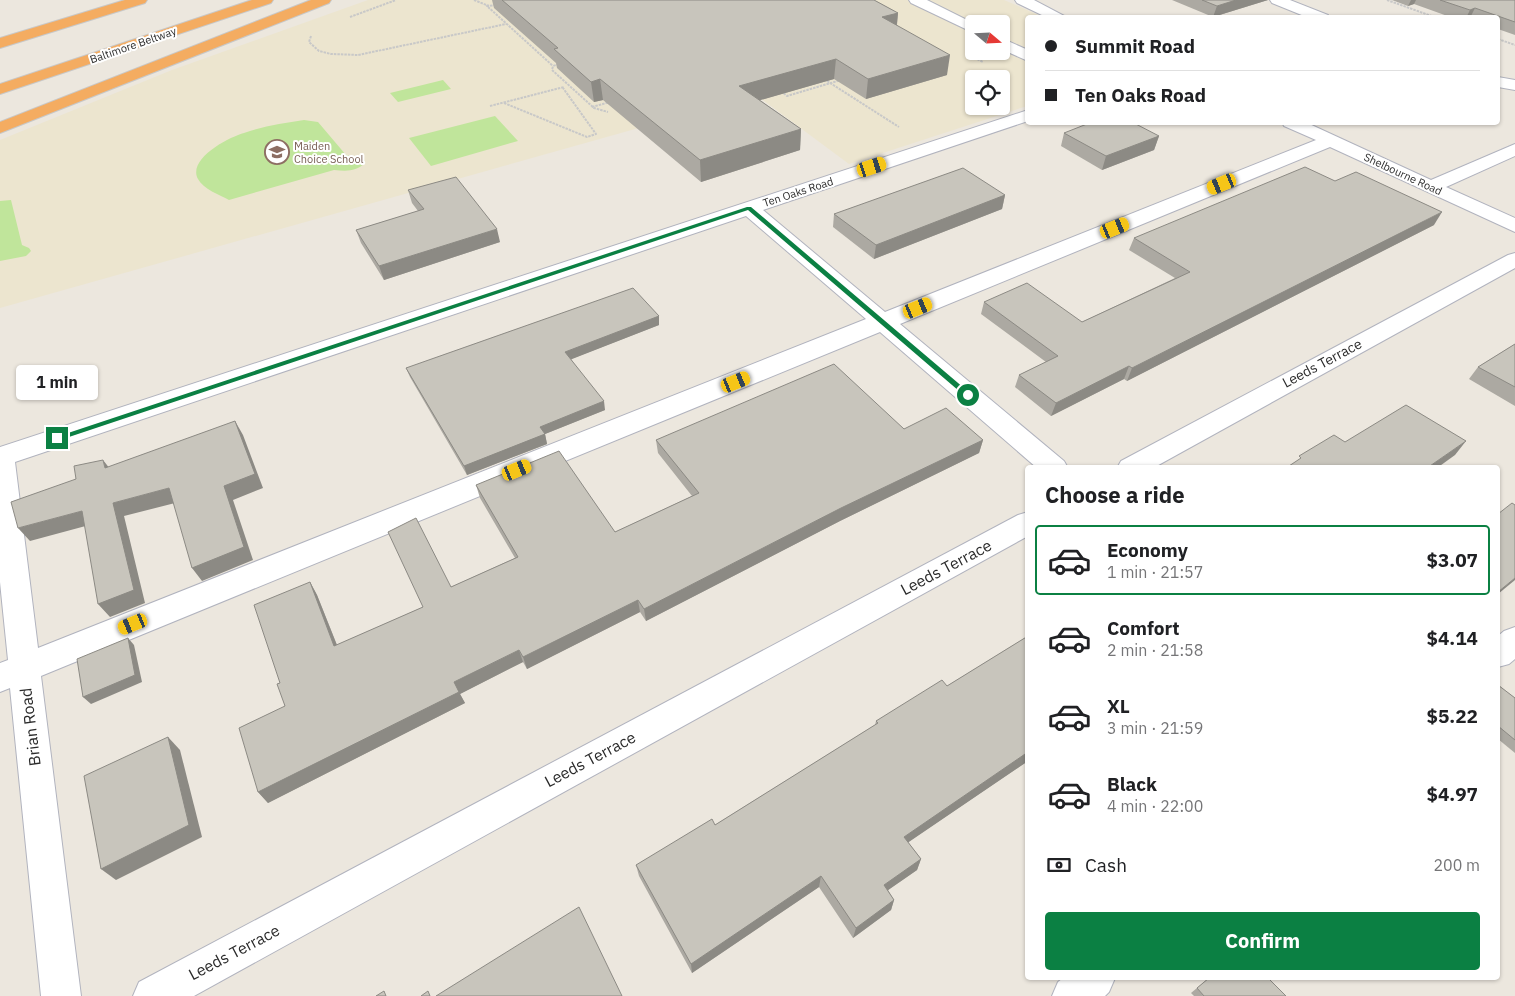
<!DOCTYPE html>
<html lang="en">
<head>
<meta charset="utf-8">
<style>
	:root { --surface:#fff; --page:#f6f6f6; --text:#202124; --muted:#757577; --line:#e0e0e0; --accent:#0b8043 }
	body { margin:0; font-family:"IBM Plex Sans",sans-serif; background:var(--page); color:var(--text); height:100vh; display:flex; flex-direction:column; font-size:19px; white-space:nowrap }
	* { box-sizing:border-box; margin:0 }
	p { font-size:16px; color:var(--muted) }
	.icon { flex:none; width:28px; height:28px; fill:none; stroke:currentColor; stroke-width:2; stroke-linecap:round; stroke-linejoin:round }
	.map { position:relative; flex:1; overflow:hidden }
	.side { position:absolute; left:1025px; top:465px; width:475px; height:515px; display:flex; flex-direction:column; background:var(--surface); border-radius:5px; box-shadow:0 1px 4px #0004 }
	.side>* { flex:none }
	.banner { position:absolute; left:1025px; top:15px; width:475px; height:110px; border-radius:5px; box-shadow:0 1px 4px #0004; display:grid; align-content:center; height:110px; padding:0 20px; background:var(--surface) }
	.needle { width:32px; rotate:109deg }
	.tools { position:absolute; left:965px; top:15px; display:grid; gap:10px }
	.tools a { display:grid; place-items:center; width:45px; height:45px; border-radius:5px; background:var(--surface); box-shadow:0 1px 4px #0004; font-size:25px }
	.end { position:absolute; width:22px; height:22px; margin:-11px; border:6px solid #0b8043; background:#fff; box-shadow:0 0 0 2px #fff }
	.from { border-radius:50% }
	.bubble { position:absolute; height:35px; border-radius:5px; background:var(--surface); box-shadow:0 1px 4px #0004; font-size:16px; font-weight:700; line-height:35px; text-align:center }
	.car { position:absolute; width:15px; height:30px; margin:-15px -8px; border-radius:6px; box-shadow:0 0 4px 1px #0007; background:linear-gradient(#f5c518 24%,#345 0 40%,#f5c518 0 76%,#345 0 86%,#f5c518 0) }
	.banner b { display:flex; align-items:center; gap:18px; height:48px; font-size:19px }
	.banner b+b { border-top:1px solid var(--line) }
	.banner i { width:12px; height:12px; background:var(--text) }
	ul { padding:0; list-style:none }
	li { display:flex; align-items:center; gap:15px; height:70px; margin:0 10px 8px; padding:0 10px; border:2px solid transparent; border-radius:5px }
	li div { flex:1 }
	li b { display:block; font-size:19px }
	li em { font-style:normal; font-weight:700 }
	li.selected { border-color:var(--accent) }
	li>.icon { width:45px; height:45px; stroke-width:1.5 }
	h2 { padding:0 20px; font-size:22px; line-height:60px }
	.pay { display:flex; align-items:center; gap:12px; height:55px; padding:0 20px; font-size:19px }
	.pay p { margin-inline-start:auto }
	.primary-button { display:flex; gap:10px; margin-top:auto; padding:10px 20px }
	.primary-button a { flex:1; height:58px; border-radius:5px; background:var(--accent); color:#fff; font-size:20px; font-weight:700; line-height:58px; text-align:center }
	.map>svg:first-child { display:block }
	.education { fill:#ece5cf; fill-rule:evenodd }
	.pitch { fill:#c0e59b }
	.lines { fill:none; stroke-linecap:round; stroke-linejoin:round }
	.minor-casing { stroke:#b1b3be; stroke-width:2 }
	.highway-casing { stroke:#c8c8c8; stroke-width:2 }
	.path { stroke:#c8c8c8; stroke-width:2; stroke-dasharray:2.5 1; stroke-linecap:butt }
	.minor { fill:#fff; fill-rule:evenodd }
	.highway { fill:#f4ac61; fill-rule:evenodd }
	.wall { fill:#aca9a2 }
	.shaded-wall { fill:#8c8a84 }
	.building { fill:#c8c5bc; stroke:#8c8a84 }
	.route { fill:#0b8043 }
	.labels { text-anchor:middle; stroke-width:4; stroke-linejoin:round; paint-order:stroke }
	.far-street-label { font-size:11px; fill:#2b2b2b; stroke:#fff }
	.far-education-label { font-size:11px; fill:#785e54; stroke:#fff; text-anchor:start }
	.street-label { font-size:14px; fill:#2b2b2b; stroke:#fff }
	.near-street-label { font-size:16px; fill:#2b2b2b; stroke:#fff }
</style>
</head>
<body>
<div class="map">
<svg width="1515" height="996" viewBox="0 0 1515 996">
	<rect width="100%" height="100%" fill="#ece7de"/>
	<path class="education" d="M368,0h636l39,17 -15,1 -1,88 -178,58 -93,-69 -756,213v-168l172,-70zM974,24h27v27h-27zM974,79h27v27h-27z"/>
	<g class="pitch">
		<polygon points="443,80 451,89 398,102 390,93"/>
		<polygon points="495,116 518,141 431,166 409,138"/>
		<path d="M304,120l14,2 28,33 18,5 1,3c-9,9 -19,8 -31,7l-105,30c-9,-5 -26,-11 -31,-21 -11,-20 31,-42 46,-46 20,-7 40,-10 60,-13z"/>
		<polygon points="11,200 22,245 29,248 31,251 26,256 0,261 0,201"/>
	</g>
	<g class="lines">
		<defs>
			<g id="minor">
				<polygon points="909,0 927,0 975,24 974,33 911,3"/>
				<polygon points="1015,0 1034,0 1068,18 1048,18 1017,3"/>
				<polygon points="1270,0 1290,0 1328,15 1330,18 1309,18 1272,3"/>
				<polygon points="1001,38 1028,50 1028,61 1001,49"/>
				<polygon points="1498,77 1515,80 1515,90 1498,87"/>
				<path d="M1028,110v11l-265,89 122,102 431,-172 -32,-14 -2,-4h23l126,58 84,-36v12l-69,31 69,31v14l-185,-85 -430,177 164,137 4,7h-31l-157,-136 -839,344 40,320h-40l-31,-308 -10,4v-29l8,-3 -8,-78v-135zM746,216l120,103 -828,329 -23,-186z"/>
				<polygon points="1515,253 1515,268 1153,468 1117,468 1121,461 1508,255"/>
				<polygon points="1028,512 1028,536 194,996 133,996 139,982 1018,515"/>
				<polygon points="1515,627 1515,659 1509,664 1498,667 1498,636 1504,631"/>
				<polygon points="1063,978 1115,978 1109,992 1105,996 1052,996 1058,982"/>
			</g>
			<g id="highway">
				<polygon points="125,0 147,0 145,3 0,48 0,38"/>
				<polygon points="252,0 273,0 271,3 0,94 0,84"/>
				<polygon points="311,0 331,0 329,3 0,133 0,122"/>
			</g>
		</defs>
		<use href="#minor" class="minor-casing"/>
		<use href="#highway" class="highway-casing"/>
		<g class="path">
			<polyline points="474,0 489,6"/>
			<polyline points="1387,0 1437,18"/>
			<polyline points="496,5 487,6 553,66"/>
			<polyline points="350,17 396,0"/>
			<polyline points="311,36 309,42 319,51 331,54 358,55 506,24"/>
			<polyline points="1498,39 1515,45"/>
			<polyline points="971,56 983,62"/>
			<polyline points="559,64 553,66 552,70 594,108 608,112"/>
			<polyline points="827,81 899,127"/>
			<polyline points="781,91 787,96 841,80"/>
			<polyline points="504,103 587,137 596,134 563,88"/>
			<polyline points="490,106 564,87"/>
			<polyline points="592,107 610,102"/>
		</g>
		<use href="#minor" class="minor"/>
		<use href="#highway" class="highway"/>
	</g>
	<g class="wall">
		<polygon points="492,0 874,0 898,13 897,25 947,75 866,99 834,79 760,100 801,129 800,150 701,182 603,100 594,102 557,68 556,63 494,8"/>
		<polygon points="1172,0 1268,0 1213,17"/>
		<polygon points="1392,0 1515,0 1515,35 1498,29 1498,18 1453,18 1414,4 1408,6"/>
		<polygon points="1064,133 1159,136 1154,150 1102,170 1061,146"/>
		<polygon points="1335,181 1434,225 1127,381 1124,379 1051,416 1015,387 1019,375 1046,362 981,314 984,302 1082,322 1175,278 1129,250 1134,238"/>
		<polygon points="408,190 500,242 384,280 361,243 356,230 418,211 412,203"/>
		<polygon points="1005,195 1002,209 874,259 833,227 834,214"/>
		<polygon points="659,316 659,325 571,359 605,410 545,434 547,444 467,475 410,377 406,368"/>
		<polygon points="1515,344 1515,406 1469,379 1478,367"/>
		<polygon points="904,429 983,440 979,453 840,521 646,621 640,612 527,669 523,662 460,694 465,703 268,803 258,792 285,706 280,683 310,582 317,595 337,645 423,607 451,587 515,558 480,498 476,485 615,532 692,496 658,453 656,440"/>
		<polygon points="1028,636 1028,761 908,842 921,859 917,870 888,890 894,900 891,910 853,938 819,887 692,973 639,876 636,865 715,825 875,725 876,721 947,686"/>
		<polygon points="1498,685 1515,698 1515,753 1498,739"/>
		<polygon points="1209,978 1268,978 1286,996 1194,996 1191,993"/>
	</g>
	<g class="shaded-wall">
		<polygon points="1236,0 1268,0 1213,17 1217,6"/>
		<polygon points="1411,0 1416,0 1414,4 1408,6"/>
		<polygon points="1475,8 1470,18 1466,18 1470,10"/>
		<polygon points="898,13 896,32 882,17"/>
		<polygon points="950,55 947,75 866,99 868,79"/>
		<polygon points="836,59 834,79 740,106 739,86"/>
		<polygon points="600,79 603,100 594,102 591,82"/>
		<polygon points="801,129 800,150 701,182 700,160"/>
		<polygon points="1159,136 1154,150 1102,170 1106,156"/>
		<polygon points="1005,195 1002,209 874,259 876,245"/>
		<polygon points="1442,212 1434,225 1127,381 1132,368"/>
		<polygon points="497,229 500,242 384,280 379,266"/>
		<polygon points="659,316 659,325 567,361 565,352"/>
		<polygon points="1129,366 1124,379 1051,416 1056,403"/>
		<polygon points="604,401 605,410 545,434 547,444 467,475 464,466 540,427"/>
		<polygon points="235,421 243,435 263,488 233,500 253,560 202,581 192,568 224,486"/>
		<polygon points="983,440 979,453 840,521 646,621 644,609 841,508"/>
		<polygon points="1466,441 1455,455 1437,468 1427,468"/>
		<polygon points="103,460 114,474 105,468"/>
		<polygon points="169,488 179,502 124,516 145,603 110,617 98,604 113,503"/>
		<polygon points="82,511 93,524 30,541 18,528"/>
		<polygon points="1515,578 1515,580 1498,594 1498,592"/>
		<polygon points="310,582 317,595 342,658 334,646"/>
		<polygon points="638,600 640,612 527,669 523,657"/>
		<polygon points="128,638 134,645 142,682 91,704 83,697"/>
		<polygon points="519,650 523,662 460,694 465,703 268,803 258,792 454,682"/>
		<polygon points="168,737 180,750 202,837 116,880 101,869"/>
		<polygon points="1028,752 1028,761 900,848 904,837"/>
		<polygon points="921,859 917,870 881,895 884,885"/>
		<polygon points="821,876 819,887 692,973 691,964"/>
		<polygon points="894,900 891,910 853,938 856,928"/>
	</g>
	<g class="building">
		<polygon points="502,0 874,0 898,13 882,17 950,55 868,79 836,59 739,86 801,129 700,160 600,79 591,82 554,49 558,48"/>
		<polygon points="1202,0 1236,0 1217,6"/>
		<polygon points="1440,0 1515,0 1515,22 1475,8 1470,10"/>
		<polygon points="1092,122 1132,122 1159,136 1106,156 1064,133"/>
		<polygon points="1305,167 1335,181 1356,172 1442,212 1132,368 1129,366 1056,403 1019,375 1058,356 984,302 1027,283 1082,322 1190,272 1134,238"/>
		<polygon points="963,168 1005,195 876,245 834,214"/>
		<polygon points="456,177 497,229 379,266 356,230 424,209 408,190"/>
		<polygon points="633,288 659,316 565,352 604,401 540,427 545,434 464,466 406,368"/>
		<polygon points="1515,344 1515,387 1478,367"/>
		<polygon points="834,364 904,429 946,408 983,440 841,508 644,609 638,600 523,657 519,650 454,682 459,692 258,792 239,728 285,706 277,684 280,683 254,605 310,582 334,646 423,607 388,532 416,518 451,587 518,557 476,485 559,451 615,532 699,493 656,440"/>
		<polygon points="1406,405 1466,441 1427,468 1286,468 1301,458 1299,456 1334,435 1345,442"/>
		<polygon points="235,421 255,474 224,486 244,547 192,568 169,488 113,503 134,590 98,604 82,511 18,528 11,502 76,479 74,466 103,460 105,468"/>
		<polygon points="1512,503 1515,505 1515,578 1498,592 1498,514"/>
		<polygon points="1028,636 1028,752 904,837 921,859 884,885 894,900 856,928 821,876 691,964 636,865 712,819 715,825 878,723 876,721 942,680 947,686"/>
		<polygon points="128,638 135,675 83,697 77,659"/>
		<polygon points="1498,685 1515,698 1515,740 1498,726"/>
		<polygon points="168,737 189,825 101,869 84,776"/>
		<polygon points="579,907 622,996 436,996"/>
		<polygon points="1209,978 1268,978 1286,996 1204,996 1197,988"/>
		<polygon points="384,991 386,996 376,996"/>
		<polygon points="428,991 430,996 421,996"/>
	</g>
	<polygon class="route" points="747,207 751,207 971,394 971,397 966,397 748,210 60,440 54,440 53,438"/>
	<defs>
		<symbol id="school-ring" viewBox="-11 -11 22 22"><circle r="9.5" fill="#fff" stroke="#8d6e63" stroke-width="1.5"/><path d="M0-5L7-2L0 1L-7-2ZM-4 1L0 2.5L4 1V4Q0 6-4 4Z" fill="#8d6e63"/></symbol>
	</defs>
	<g fill-rule="evenodd">
		<use href="#school-ring" x="263" y="138" width="28" height="28"/>
	</g>
	<g class="labels">
		<g class="far-street-label">
			<text transform="translate(133 45) rotate(-19)" y="4">Baltimore Beltway</text>
			<text transform="translate(1403 174) rotate(25)" y="4">Shelbourne Road</text>
			<text transform="translate(798 192) rotate(-18)" y="4">Ten Oaks Road</text>
		</g>
		<g class="far-education-label">
			<text x="294" y="150">Maiden<tspan x="294" dy="13">Choice School</tspan></text>
		</g>
		<g class="street-label">
			<text transform="translate(1322 363) rotate(-28)" y="5">Leeds Terrace</text>
		</g>
		<g class="near-street-label">
			<text transform="translate(946 567) rotate(-28)" y="6">Leeds Terrace</text>
			<text transform="translate(30 727) rotate(-97)" y="6">Brian Road</text>
			<text transform="translate(590 759) rotate(-28)" y="6">Leeds Terrace</text>
			<text transform="translate(234 952) rotate(-28)" y="6">Leeds Terrace</text>
		</g>
	</g>
</svg>
<div class="tools">
<a><svg class="needle" viewBox="-14 -14 28 28"><path d="M0-13l5 13h-10z" fill="#e53935"/><path d="M0 13l5-13h-10z" fill="#757577"/></svg></a>
<a><svg class="icon" aria-label="locate" viewBox="0 0 24 24"><circle cx="12" cy="12" r="6"/><path d="M12 2v4M12 18v4M2 12h4M18 12h4"/></svg></a>
</div>
<i class="end from" style="left:968px;top:395px"></i>
<i class="end" style="left:57px;top:438px"></i>
<div class="bubble" style="left:16px;top:365px;width:82px">1 min</div>
<i class="car" style="left:872px;top:167px;rotate:72deg"></i>
<i class="car" style="left:1222px;top:184px;rotate:248deg"></i>
<i class="car" style="left:1115px;top:228px;rotate:68deg"></i>
<i class="car" style="left:918px;top:308px;rotate:68deg"></i>
<i class="car" style="left:736px;top:382px;rotate:68deg"></i>
<i class="car" style="left:517px;top:470px;rotate:68deg"></i>
<i class="car" style="left:133px;top:624px;rotate:248deg"></i>
<div class="banner">
<b><i class="from"></i>Summit Road</b>
<b><i></i>Ten Oaks Road</b>
</div>
<section class="side">
<h2>Choose a ride</h2>
<ul>
<li class="selected"><svg class="icon" aria-label="car" viewBox="0 0 24 24"><path d="M5 17H2v-5l4-1 3-4h7l3 4 3 1v5h-3M9 17h6M6 11h13"/><circle cx="7" cy="17" r="2"/><circle cx="17" cy="17" r="2"/></svg><div><b>Economy</b><p>1 min · 21:57</p></div><em>$3.07</em></li>
<li><svg class="icon" aria-label="car" viewBox="0 0 24 24"><path d="M5 17H2v-5l4-1 3-4h7l3 4 3 1v5h-3M9 17h6M6 11h13"/><circle cx="7" cy="17" r="2"/><circle cx="17" cy="17" r="2"/></svg><div><b>Comfort</b><p>2 min · 21:58</p></div><em>$4.14</em></li>
<li><svg class="icon" aria-label="car" viewBox="0 0 24 24"><path d="M5 17H2v-5l4-1 3-4h7l3 4 3 1v5h-3M9 17h6M6 11h13"/><circle cx="7" cy="17" r="2"/><circle cx="17" cy="17" r="2"/></svg><div><b>XL</b><p>3 min · 21:59</p></div><em>$5.22</em></li>
<li><svg class="icon" aria-label="car" viewBox="0 0 24 24"><path d="M5 17H2v-5l4-1 3-4h7l3 4 3 1v5h-3M9 17h6M6 11h13"/><circle cx="7" cy="17" r="2"/><circle cx="17" cy="17" r="2"/></svg><div><b>Black</b><p>4 min · 22:00</p></div><em>$4.97</em></li>
</ul>
<div class="pay"><svg class="icon" aria-label="cash" viewBox="0 0 24 24"><path d="M3 7h18v10H3z"/><circle cx="12" cy="12" r="2"/></svg>Cash<p>200 m</p></div>
<div class="primary-button"><a>Confirm</a></div>
</section>
</div>
</body>
</html>
